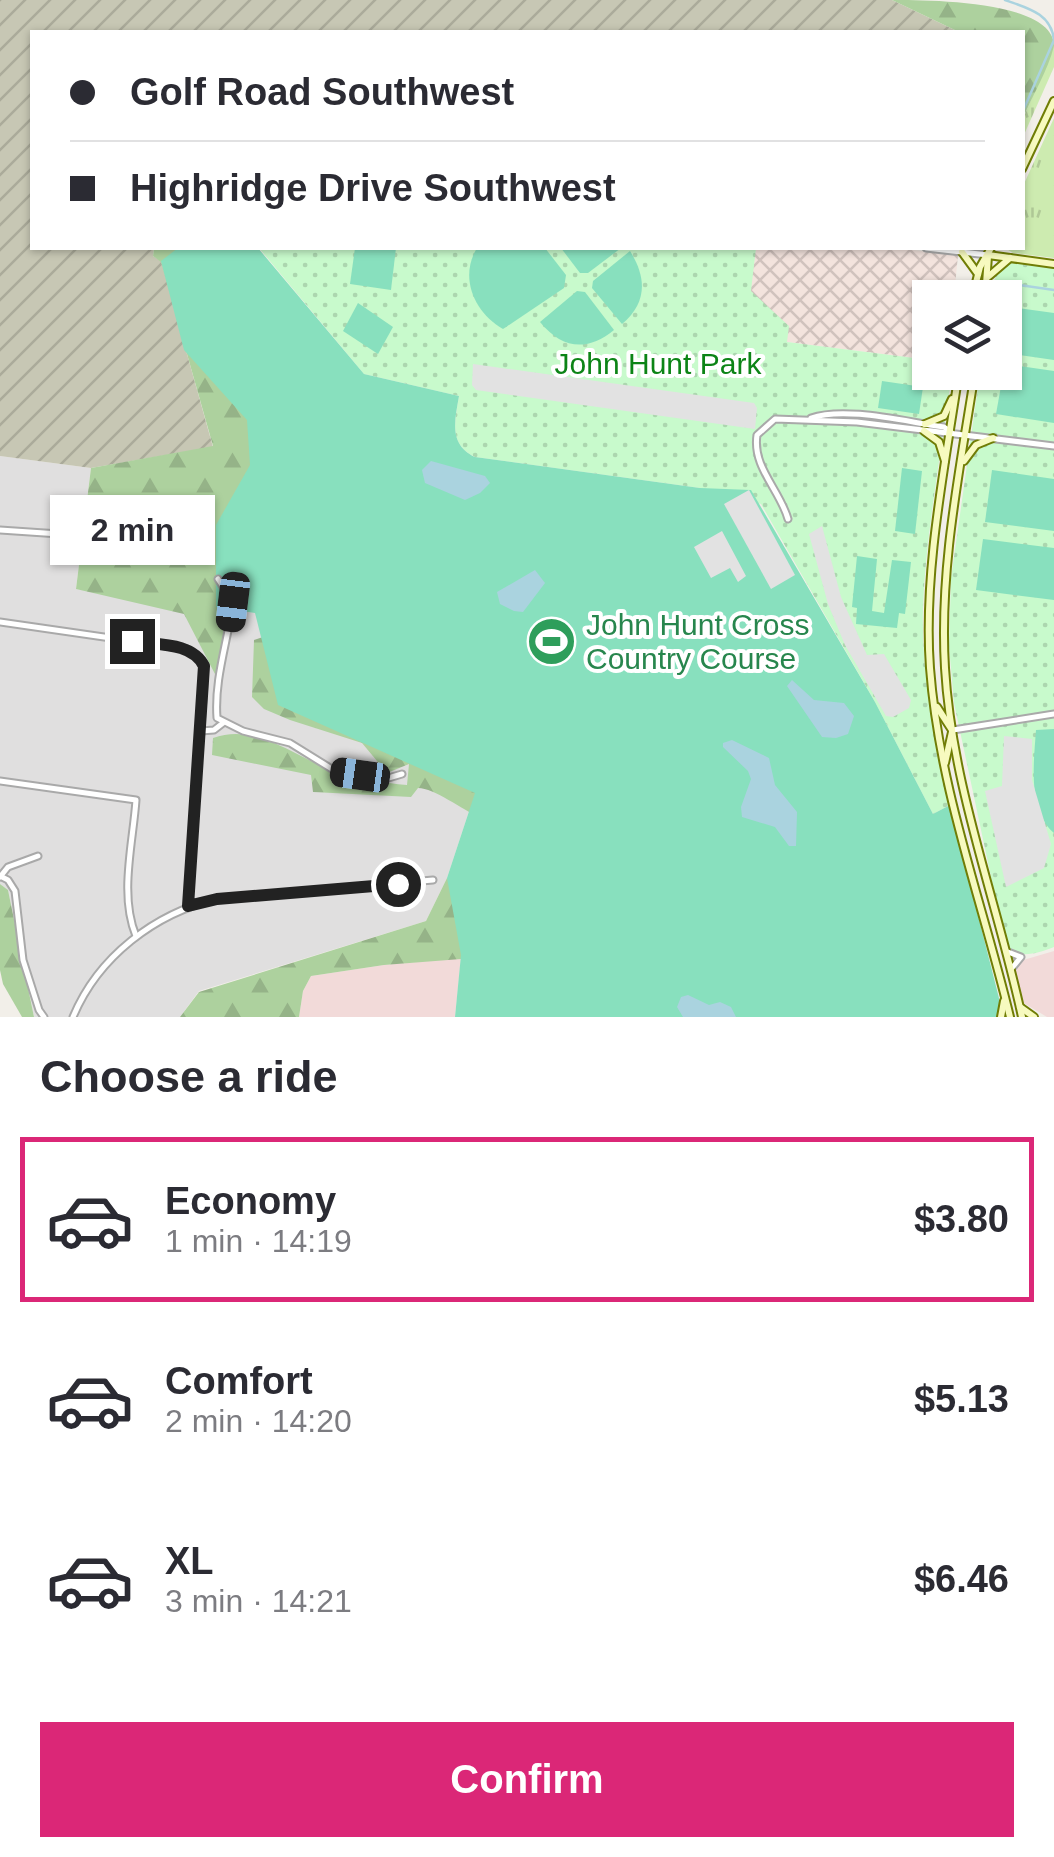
<!DOCTYPE html>
<html lang="en">
<head>
<meta charset="utf-8">
<style>
	:root { --surface:#fff; --page:#f2f2f3; --text:#2b2b33; --muted:#7c7c81; --line:#e1e1e2; --accent:#db2777 }
	body { margin:0; font-family:Helvetica,sans-serif; background:var(--page); color:var(--text); height:100vh; display:flex; flex-direction:column; font-size:38px; white-space:nowrap }
	* { box-sizing:border-box; margin:0 }
	p { font-size:32px; color:var(--muted) }
	.icon { flex:none; width:55px; height:55px; fill:none; stroke:currentColor; stroke-width:2; stroke-linecap:round; stroke-linejoin:round }
	.map { position:relative; height:1017px; overflow:hidden }
	.sheet { display:flex; flex-direction:column; background:var(--surface); flex:1 }
	.sheet>* { flex:none }
	.guide { position:absolute; left:30px; top:30px; width:995px; height:220px; border-radius:0px; box-shadow:0 2px 8px #0004; display:grid; align-content:center; height:220px; padding:0 40px; background:var(--surface) }
	.buttons { position:absolute; left:912px; top:280px; display:grid; gap:20px }
	.buttons a { display:grid; place-items:center; width:110px; height:110px; border-radius:0px; background:var(--surface); box-shadow:0 2px 8px #0004; font-size:50px }
	.end { position:absolute; width:45px; height:45px; margin:-22px; border:12px solid #222; background:#fff; box-shadow:0 0 0 5px #fff }
	.from { border-radius:50% }
	.bubble { position:absolute; height:70px; border-radius:0px; background:var(--surface); box-shadow:0 2px 8px #0004; font-size:32px; font-weight:700; line-height:70px; text-align:center }
	.car { position:absolute; width:30px; height:60px; margin:-30px -15px; border-radius:12px; box-shadow:0 0 8px 2px #0007; background:linear-gradient(#222 24%,#8ab4d8 0 40%,#222 0 76%,#8ab4d8 0 86%,#222 0) }
	.guide b { display:flex; align-items:center; gap:35px; height:95px; font-size:38px }
	.guide b+b { border-top:2px solid var(--line) }
	.guide i { width:25px; height:25px; background:var(--text) }
	ul { padding:0; list-style:none }
	li { display:flex; align-items:center; gap:30px; height:165px; margin:0 20px 15px; padding:0 20px; border:5px solid transparent; border-radius:0px }
	li div { flex:1 }
	li b { display:block; font-size:38px }
	li em { font-style:normal; font-weight:700 }
	li.current { border-color:var(--accent) }
	li>.icon { width:90px; height:90px; stroke-width:1.5 }
	h2 { padding:0 40px; font-size:45px; line-height:120px }
	.primary-button { display:flex; gap:20px; margin-top:auto; padding:20px 40px }
	.primary-button a { flex:1; height:115px; border-radius:0px; background:var(--accent); color:#fff; font-size:40px; font-weight:700; line-height:115px; text-align:center }
	.map>svg:first-child { display:block }
	.residential { fill:#e0dfdf }
	.commercial { fill:#f2dad9 }
	.military { fill:url(#military-cross-hatch) }
	.construction { fill:url(#construction-furrows) }
	.grass { fill:url(#grass-tufts) }
	.forest { fill:url(#forest-firs) }
	.park { fill:url(#park-dots) }
	.pitch { fill:#88e0be }
	.parking { fill:#e2e2e2 }
	.water { fill:#aad3df }
	.lines { fill:none; stroke-linecap:round; stroke-linejoin:round }
	.stream { stroke:#aad3df; stroke-width:2.5 }
	.street-casing { stroke:#a9a9a9; stroke-width:9 }
	.secondary-casing { stroke:#707d05; stroke-width:10 }
	.street { stroke:#fff; stroke-width:5 }
	.secondary { stroke:#f7fabf; stroke-width:6 }
	.route { stroke:#222; stroke-width:12 }
	.labels { text-anchor:middle; stroke-width:8; stroke-linejoin:round; paint-order:stroke }
	.park-label { font-size:30px; fill:#0c8416; stroke:#fff }
	.leisure-label { font-size:30px; fill:#27864d; stroke:#fff; text-anchor:start }
</style>
</head>
<body>
<div class="map">
<svg width="1054" height="1017" viewBox="0 0 1054 1017">
	<defs>
		<pattern id="military-cross-hatch" width="8" height="8" patternUnits="userSpaceOnUse" patternTransform="scale(2.5)"><rect width="8" height="8" fill="#f3e3dd"/><path d="M0 0l8 8M0 8l8-8" fill="none" stroke="#d0c2bd"/></pattern>
		<pattern id="construction-furrows" width="10" height="10" patternUnits="userSpaceOnUse" patternTransform="scale(2.5)"><rect width="10" height="10" fill="#c7c7b4"/><path d="M-1 1l2-2M0 10L10 0M9 11l2-2" fill="none" stroke="#abab9a"/></pattern>
		<pattern id="grass-tufts" width="24" height="20" patternUnits="userSpaceOnUse" patternTransform="scale(2.5)"><rect width="24" height="20" fill="#cdebb0"/><path d="M3 7l-1-3M5 7V3M7 7l1-3M15 17l-1-3M17 17v-4M19 17l1-3" fill="none" stroke="#b0c997"/></pattern>
		<pattern id="forest-firs" width="22" height="20" patternUnits="userSpaceOnUse" patternTransform="scale(2.5)"><rect width="22" height="20" fill="#add19e"/><path d="M5 1l3.5 6h-7zM16 11l3.5 6h-7z" fill="#95b388"/></pattern>
		<pattern id="park-dots" width="8" height="8" patternUnits="userSpaceOnUse" patternTransform="scale(2.5)"><rect width="8" height="8" fill="#c8facc"/><path d="M2 2h.1M6 6h.1" fill="none" stroke="#acd6af" stroke-width="1.8" stroke-linecap="round"/></pattern>
	</defs>
	<rect width="100%" height="100%" fill="#f2efe9"/>
	<polygon class="residential" points="0,456 91,468 76,589 255,612 475,793 447,878 426,921 199,991 180,1017 34,1017 8,890 0,884"/>
	<g class="commercial">
		<polygon points="1054,951 1054,1017 1047,1017 1022,1002 1013,972 1020,961"/>
		<polygon points="461,958 455,1017 299,1017 303,991 311,976 384,965"/>
	</g>
	<polygon class="military" points="756,248 895,248 958,255 954,297 930,298 930,360 787,342 750,291"/>
	<polygon class="construction" points="0,0 892,0 959,32 32,32 32,248 154,248 153,256 161,261 213,447 91,468 0,456"/>
	<g class="grass">
		<polygon points="1054,45 1054,67 1023,137 1023,119"/>
		<polygon points="1054,118 1054,258 1013,253 1005,248 1022,248 1023,186"/>
	</g>
	<g class="forest">
		<path d="M892,0c34,0 162,0 162,46 -6,25 -22,49 -31,73l-1,-87h-63z"/>
		<polygon points="154,248 199,248 264,417 234,599 216,676 184,614 76,589 91,468 213,446 161,262 153,256"/>
		<path d="M266,636l216,160 -3,21c-16,-7 -45,-29 -61,-29l-7,9 -98,-5 -2,-17 -99,-20 1,-17c45,-16 83,21 125,34 22,7 46,11 69,13l2,-21 -22,9 -25,-30 -72,-23 -26,-11 -12,-12 2,-57z"/>
		<polygon points="447,878 451,880 467,921 461,959 384,965 311,976 303,991 299,1017 180,1017 199,992 426,921"/>
		<polygon points="0,884 8,890 34,1017 22,1017 3,984 0,970"/>
	</g>
	<g class="park">
		<path d="M259,248h497l-5,43 38,35 -2,16 143,18v12l22,1c-10,77 -26,157 -29,235 -2,67 12,132 27,197l-17,9 -58,-112 -114,-198 -61,-16 -225,-31c-27,-13 -20,-36 -16,-61l-95,-22z"/>
		<path d="M1013,262l41,5v680c-16,6 -30,11 -46,3l-5,-17 -49,-230 -5,-57 2,-68 29,-205 25,-1v-74l-14,-1c3,-17 4,-29 22,-35z"/>
	</g>
	<g class="pitch">
		<path d="M178,248h80l106,126 95,22c-4,24 -11,48 16,61l225,31 51,2 124,212 58,112 17,-9 50,197 -1,15h-544l6,-62 -14,-77 28,-85 -197,-88 -23,-92 -39,-6v-82l34,-60 -3,-45 -63,-70 -23,-89z"/>
		<polygon points="355,248 396,248 391,290 350,284"/>
		<path d="M477,248h68l21,27 -2,13 -61,41c-29,-16 -44,-52 -26,-81z"/>
		<polygon points="561,248 621,248 588,273 580,273"/>
		<path d="M630,251c17,27 17,52 -8,73l-30,-36 1,-7z"/>
		<path d="M577,291l8,1 29,38c-27,22 -52,19 -74,-8z"/>
		<polygon points="358,303 393,327 378,354 343,331"/>
		<polygon points="1010,307 1054,313 1054,360 1005,353"/>
		<polygon points="1005,364 1054,371 1054,423 996,414"/>
		<polygon points="882,381 923,387 919,414 878,408"/>
		<polygon points="902,468 922,471 915,534 895,531"/>
		<polygon points="992,470 1054,479 1054,531 985,522"/>
		<polygon points="983,539 1054,548 1054,600 976,590"/>
		<polygon points="857,556 877,559 872,611 884,613 892,560 911,562 905,614 899,613 897,628 856,624 857,608 852,607"/>
		<path d="M1054,729v104c-27,-24 -20,-72 -18,-103z"/>
	</g>
	<g class="parking">
		<polygon points="473,364 754,403 757,408 755,429 476,390 472,385"/>
		<polygon points="749,490 795,575 771,589 724,504"/>
		<polygon points="822,526 841,597 867,655 884,654 911,700 909,708 893,717 886,716 845,645 828,604 809,534"/>
		<polygon points="722,531 746,576 738,582 730,568 711,578 694,547"/>
		<polygon points="1004,736 1032,739 1032,780 1051,844 1044,868 1006,887 985,791 1002,786"/>
	</g>
	<g class="water">
		<polygon points="431,461 485,476 490,483 480,493 465,500 425,483 422,470"/>
		<polygon points="535,570 545,583 523,612 514,611 500,604 497,592"/>
		<polygon points="792,680 814,700 844,703 854,716 848,734 836,738 822,737 787,686"/>
		<polygon points="732,740 769,758 775,785 797,812 796,846 789,846 775,827 742,817 741,807 751,779 748,771 723,747 723,743"/>
		<polygon points="688,995 709,1005 720,1002 731,1007 736,1017 683,1017 677,1007 681,997"/>
	</g>
	<g class="lines">
		<g class="stream">
			<path d="M1005,0c22,8 46,13 49,40l-32,73"/>
			<polyline points="1005,283 1054,290"/>
		</g>
		<defs>
			<g id="street">
				<polyline points="926,248 988,255"/>
				<path d="M811,418c35,-12 95,4 133,9l7,5"/>
				<path d="M788,519c-8,-29 -36,-52 -31,-84l18,-16 82,3 197,24"/>
				<polyline points="0,530 74,535"/>
				<path d="M218,579l15,23c-5,39 -19,77 -16,116l26,13 47,12 45,28 50,8 17,-5"/>
				<path d="M0,622l187,27c16,9 17,18 17,35l-16,222"/>
				<polyline points="953,730 1054,714"/>
				<polyline points="201,731 214,730 223,723"/>
				<path d="M0,781l136,19c-3,43 -17,95 0,136"/>
				<polyline points="0,876 8,880 15,891 23,960 39,1010 44,1017"/>
				<polyline points="0,877 8,867 38,856"/>
				<polyline points="1008,952 1021,957 1012,968"/>
				<path d="M73,1017c25,-60 82,-104 144,-118l216,-19"/>
			</g>
			<g id="secondary">
				<polyline points="1022,169 1054,101"/>
				<polyline points="962,252 978,274"/>
				<polyline points="988,255 1054,264"/>
				<polyline points="989,276 1010,258"/>
				<polyline points="972,298 980,267 991,248"/>
				<polyline points="985,298 988,256"/>
				<path d="M959,372c-14,94 -36,201 -29,296 9,120 52,233 80,349"/>
				<path d="M975,372c-15,97 -36,197 -30,296 7,119 52,233 77,349"/>
				<polyline points="925,424 944,416 952,399"/>
				<polyline points="924,431 939,442 945,461"/>
				<polyline points="964,461 976,445 993,438"/>
				<polyline points="937,707 952,730"/>
				<polyline points="945,763 952,732"/>
				<polyline points="1020,1007 1034,1017"/>
				<polyline points="1001,1017 1004,1001"/>
			</g>
		</defs>
		<use href="#street" class="street-casing"/>
		<use href="#secondary" class="secondary-casing"/>
		<use href="#street" class="street"/>
		<use href="#secondary" class="secondary"/>
	</g>
	<g class="lines">
		<path class="route" d="M132,641c25,4 60,1 72,25l-16,240 29,-7 181,-15"/>
	</g>
	<defs>
		<symbol id="stadium-disc" viewBox="-11 -11 22 22"><circle r="9.5" fill="#2e9e5b" stroke="#fff"/><path d="M0-5a6.5 5 0 1 0 0 10a6.5 5 0 1 0 0-10ZM-3.5-1.8h7v3.6h-7Z" fill="#fff"/></symbol>
	</defs>
	<g fill-rule="evenodd">
		<use href="#stadium-disc" x="524" y="614" width="55" height="55"/>
	</g>
	<g class="labels">
		<g class="park-label">
			<text x="658" y="374">John Hunt Park</text>
		</g>
		<g class="leisure-label">
			<text x="586" y="635">John Hunt Cross<tspan x="586" dy="34">Country Course</tspan></text>
		</g>
	</g>
</svg>
<div class="buttons">
<a><svg class="icon" aria-label="layers" viewBox="0 0 24 24"><path d="M12 4l9 5-9 5-9-5zM3 14l9 5 9-5"/></svg></a>
</div>
<i class="end from" style="left:398px;top:884px"></i>
<i class="end" style="left:132px;top:641px"></i>
<div class="bubble" style="left:50px;top:495px;width:165px">2 min</div>
<i class="car" style="left:233px;top:602px;rotate:187deg"></i>
<i class="car" style="left:360px;top:775px;rotate:278deg"></i>
<div class="guide">
<b><i class="from"></i>Golf Road Southwest</b>
<b><i></i>Highridge Drive Southwest</b>
</div>
</div>
<section class="sheet">
<h2>Choose a ride</h2>
<ul>
<li class="current"><svg class="icon" aria-label="car" viewBox="0 0 24 24"><path d="M5 17H2v-5l4-1 3-4h7l3 4 3 1v5h-3M9 17h6M6 11h13"/><circle cx="7" cy="17" r="2"/><circle cx="17" cy="17" r="2"/></svg><div><b>Economy</b><p>1 min · 14:19</p></div><em>$3.80</em></li>
<li><svg class="icon" aria-label="car" viewBox="0 0 24 24"><path d="M5 17H2v-5l4-1 3-4h7l3 4 3 1v5h-3M9 17h6M6 11h13"/><circle cx="7" cy="17" r="2"/><circle cx="17" cy="17" r="2"/></svg><div><b>Comfort</b><p>2 min · 14:20</p></div><em>$5.13</em></li>
<li><svg class="icon" aria-label="car" viewBox="0 0 24 24"><path d="M5 17H2v-5l4-1 3-4h7l3 4 3 1v5h-3M9 17h6M6 11h13"/><circle cx="7" cy="17" r="2"/><circle cx="17" cy="17" r="2"/></svg><div><b>XL</b><p>3 min · 14:21</p></div><em>$6.46</em></li>
</ul>
<div class="primary-button"><a>Confirm</a></div>
</section>
</body>
</html>
